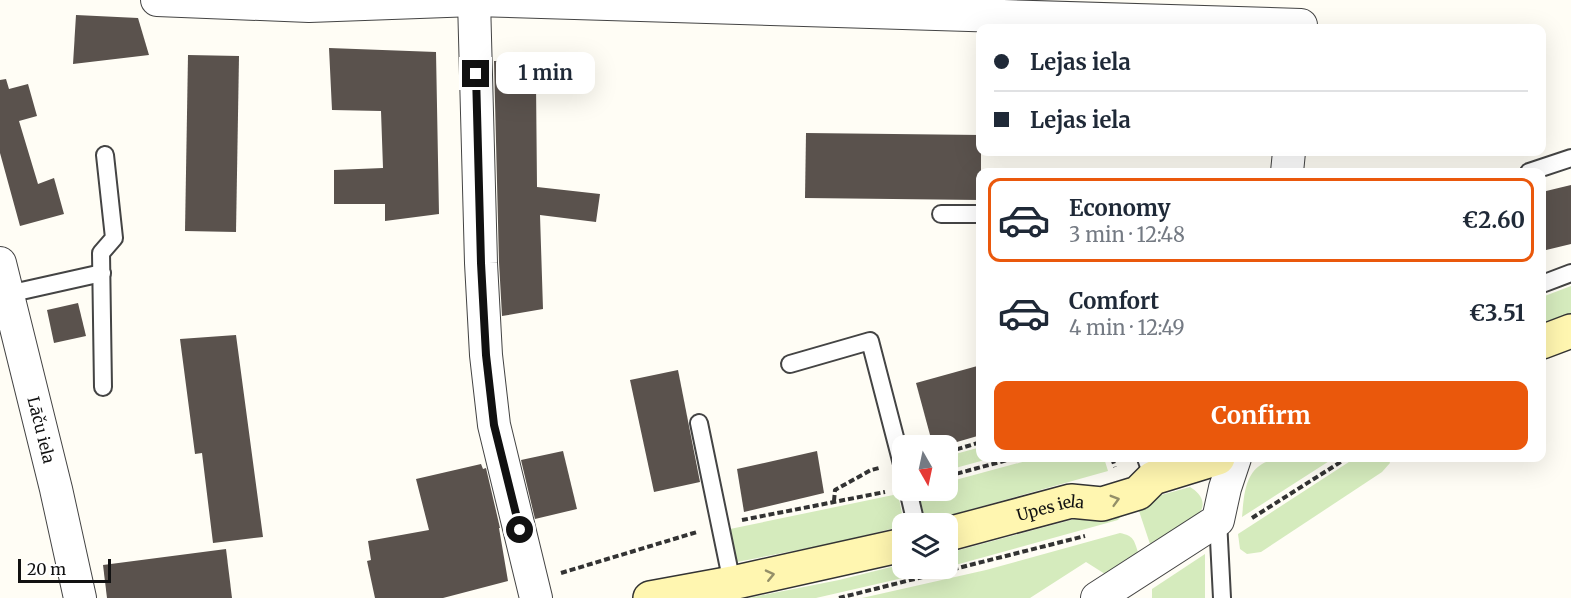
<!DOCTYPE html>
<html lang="en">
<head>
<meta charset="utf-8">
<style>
	:root { --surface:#fff; --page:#f2f2f3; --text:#1f2937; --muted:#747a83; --line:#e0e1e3; --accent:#ea580c }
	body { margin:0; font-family:Merriweather,serif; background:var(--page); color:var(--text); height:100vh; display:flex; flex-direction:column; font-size:22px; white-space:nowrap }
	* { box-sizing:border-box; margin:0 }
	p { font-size:20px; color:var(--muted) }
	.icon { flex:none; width:33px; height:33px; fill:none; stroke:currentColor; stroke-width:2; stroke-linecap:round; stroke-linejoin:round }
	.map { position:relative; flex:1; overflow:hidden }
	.sheet { position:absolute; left:976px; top:168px; width:570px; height:294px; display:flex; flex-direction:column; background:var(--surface); border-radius:12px; box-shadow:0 6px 24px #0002 }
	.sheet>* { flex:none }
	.banner { position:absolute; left:976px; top:24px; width:570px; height:132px; border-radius:12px; box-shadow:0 6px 24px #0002; display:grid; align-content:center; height:132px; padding:0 18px; background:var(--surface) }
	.needle { width:39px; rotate:171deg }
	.buttons { position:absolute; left:892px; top:435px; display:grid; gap:12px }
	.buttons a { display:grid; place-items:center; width:66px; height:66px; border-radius:12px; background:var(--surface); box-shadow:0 6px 24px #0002; font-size:30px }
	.scale { position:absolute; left:18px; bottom:15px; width:93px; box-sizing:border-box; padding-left:6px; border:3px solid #111; border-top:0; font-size:16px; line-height:21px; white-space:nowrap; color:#111; -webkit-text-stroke:4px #fff; paint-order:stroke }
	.end { position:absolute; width:27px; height:27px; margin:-14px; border:8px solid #111; background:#fff; box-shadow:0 0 0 3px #fff }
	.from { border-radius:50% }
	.bubble { position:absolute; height:42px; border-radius:12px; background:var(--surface); box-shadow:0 6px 24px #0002; font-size:20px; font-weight:700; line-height:42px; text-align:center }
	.banner b { display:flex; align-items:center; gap:21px; height:57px; font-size:22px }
	.banner b+b { border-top:2px solid var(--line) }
	.banner i { width:15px; height:15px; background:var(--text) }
	ul { padding:10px 0 0; list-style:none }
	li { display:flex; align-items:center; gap:18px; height:84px; margin:0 12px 9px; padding:0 6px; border:3px solid transparent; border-radius:12px }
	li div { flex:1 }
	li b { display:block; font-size:22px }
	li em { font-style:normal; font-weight:700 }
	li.selected { border-color:var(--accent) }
	li>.icon { width:54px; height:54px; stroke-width:1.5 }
	.action { display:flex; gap:12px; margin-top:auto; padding:12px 18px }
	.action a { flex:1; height:69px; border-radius:12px; background:var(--accent); color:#fff; font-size:24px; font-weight:700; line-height:69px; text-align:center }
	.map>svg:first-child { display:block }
	.grass { fill:#d5ebbd }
	.building { fill:#5a524d }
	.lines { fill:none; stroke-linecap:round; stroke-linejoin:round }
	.lane-casing { stroke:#444; stroke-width:20 }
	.street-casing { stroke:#444; stroke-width:34 }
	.secondary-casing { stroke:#333; stroke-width:36 }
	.path { stroke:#333; stroke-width:4; stroke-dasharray:6 3; stroke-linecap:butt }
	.lane { stroke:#fff; stroke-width:16 }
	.street { stroke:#fff; stroke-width:32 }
	.secondary { stroke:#fff6b0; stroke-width:33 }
	.oneway { stroke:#948f68 }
	.route { stroke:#111; stroke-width:8 }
	.labels { text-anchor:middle; stroke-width:6; stroke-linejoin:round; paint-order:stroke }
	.street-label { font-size:16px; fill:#111; stroke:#fff }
</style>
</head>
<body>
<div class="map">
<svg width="1571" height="598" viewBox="0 0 1571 598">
	<rect width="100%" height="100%" fill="#fffdf5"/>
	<g class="grass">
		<polygon points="1571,286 1571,313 1542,324 1542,297"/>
		<polygon points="981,447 981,458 992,458 948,470 948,456"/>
		<polygon points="1037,458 1104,458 1108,471 926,522 918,491 948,490 948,482"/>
		<path d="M1281,458h53l-92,59c2,-19 2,-42 20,-53 5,-3 13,-5 19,-6z"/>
		<polygon points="1355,458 1388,458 1390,463 1382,472 1261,552 1247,554 1240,549 1238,534"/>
		<path d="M1190,487c7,4 15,12 12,21 0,2 -5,7 -6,9l-46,27 -14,-42z"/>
		<polygon points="898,494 904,523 903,526 834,543 737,562 730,529"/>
		<polygon points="1123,506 1123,513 1118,520 948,567 948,553"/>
		<path d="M1120,533c14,3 14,7 18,19l-33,22 -19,-12 -56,36h-168l124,-28z"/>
		<polygon points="1205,554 1205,598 1152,598 1152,589"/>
		<polygon points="903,564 903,568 942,569 816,598 748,598 839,580"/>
	</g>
	<g class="building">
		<polygon points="76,15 138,18 149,55 73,64"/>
		<polygon points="329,48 436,52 439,214 385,221 385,204 334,204 334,170 383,168 381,111 332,110"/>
		<polygon points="188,55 239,56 236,232 185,231"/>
		<polygon points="557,59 559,83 536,83 537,187 600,194 596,222 540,215 543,309 502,316 499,262 494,61"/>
		<polygon points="6,79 9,89 28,84 37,116 19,121 38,184 54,178 64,214 20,226 0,153 0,80"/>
		<polygon points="806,133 981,135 981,200 805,198"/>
		<polygon points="1571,185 1571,244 1542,251 1542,192"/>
		<polygon points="78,303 86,336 54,343 47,310"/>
		<polygon points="236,335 263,537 213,543 202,453 195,454 180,339"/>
		<polygon points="981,365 981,435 943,446 933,446 916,383"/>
		<polygon points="678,370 700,482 654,492 630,380"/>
		<polygon points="563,451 577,509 535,519 521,460"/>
		<polygon points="817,451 824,493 744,512 737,469"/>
		<polygon points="481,464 483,469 486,468 500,528 499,528 508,581 443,598 375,598 367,561 371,560 368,541 429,530 416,479"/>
		<polygon points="226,549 232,598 107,598 103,565"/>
	</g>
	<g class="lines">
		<defs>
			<g id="lane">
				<polyline points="1529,172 1571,158"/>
				<polyline points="941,214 981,214"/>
				<polyline points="1542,284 1571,273"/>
				<polyline points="8,294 102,273"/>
				<polyline points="790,364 870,341 903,468"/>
				<polyline points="103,387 101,253 114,238 105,155"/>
				<polyline points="699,423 732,583"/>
				<polyline points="1146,458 1153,478"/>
				<polyline points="908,490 916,524"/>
				<polyline points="1218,520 1222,598"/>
			</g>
			<g id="street">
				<polyline points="157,0 309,6 474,0 1301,25"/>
				<polyline points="474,0 481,263 486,355 494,425 536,598"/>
				<polyline points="1287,172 1289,152"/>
				<path id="s1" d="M0,263l56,226 24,109"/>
				<polyline points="1097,598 1218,520 1225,488 1235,458"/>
			</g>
			<g id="secondary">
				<polyline points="1542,342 1571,331"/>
				<path id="s2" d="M948,534l123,-33 31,3 36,-11 15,-15 65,-20"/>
				<polyline points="650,598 732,583 903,545"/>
			</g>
		</defs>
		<use href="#lane" class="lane-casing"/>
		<use href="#street" class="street-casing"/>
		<use href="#secondary" class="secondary-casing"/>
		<g class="path">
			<polyline points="980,435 981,439"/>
			<polyline points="948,452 981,442"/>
			<polyline points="1112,458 1115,467"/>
			<polyline points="948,476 1015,458"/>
			<polyline points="834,501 835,490 871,470 879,468"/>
			<polyline points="1252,518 1347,458"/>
			<polyline points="742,520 885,492"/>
			<polyline points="561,573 697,532"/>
			<polyline points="839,598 1085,536"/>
		</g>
		<use href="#lane" class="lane"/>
		<use href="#street" class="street"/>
		<use href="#secondary" class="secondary"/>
	</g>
	<defs><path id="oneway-chevron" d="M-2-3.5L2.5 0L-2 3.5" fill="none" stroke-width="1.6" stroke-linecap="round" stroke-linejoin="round" transform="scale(1.5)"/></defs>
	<g class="oneway">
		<use href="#oneway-chevron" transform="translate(1115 500) rotate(-16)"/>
		<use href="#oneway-chevron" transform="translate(770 575) rotate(-13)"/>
	</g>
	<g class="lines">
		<polyline class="route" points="476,74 481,263 486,355 494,425 520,530"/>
	</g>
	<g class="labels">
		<g class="street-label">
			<text dy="6" stroke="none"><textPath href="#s1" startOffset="172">Lāču iela</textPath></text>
			<text dy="6" stroke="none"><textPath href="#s2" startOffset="106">Upes iela</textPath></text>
		</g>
	</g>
</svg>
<div class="buttons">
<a><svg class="needle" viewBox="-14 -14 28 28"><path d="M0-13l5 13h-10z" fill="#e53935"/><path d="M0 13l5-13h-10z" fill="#747a83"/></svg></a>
<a><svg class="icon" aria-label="layers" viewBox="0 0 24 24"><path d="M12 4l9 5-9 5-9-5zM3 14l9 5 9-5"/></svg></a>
</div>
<div class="scale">20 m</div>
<i class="end from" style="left:520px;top:530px"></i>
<i class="end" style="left:476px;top:74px"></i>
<div class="bubble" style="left:496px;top:52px;width:99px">1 min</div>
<div class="banner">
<b><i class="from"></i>Lejas iela</b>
<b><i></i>Lejas iela</b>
</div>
<section class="sheet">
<ul>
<li class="selected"><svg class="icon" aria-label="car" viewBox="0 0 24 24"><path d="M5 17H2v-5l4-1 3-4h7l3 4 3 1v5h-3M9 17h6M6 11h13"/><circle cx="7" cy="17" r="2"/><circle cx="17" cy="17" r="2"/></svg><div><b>Economy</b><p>3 min · 12:48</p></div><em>€2.60</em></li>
<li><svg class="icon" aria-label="car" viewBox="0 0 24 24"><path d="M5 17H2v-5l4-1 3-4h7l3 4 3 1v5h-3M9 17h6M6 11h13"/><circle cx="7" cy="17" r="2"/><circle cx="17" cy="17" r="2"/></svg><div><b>Comfort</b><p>4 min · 12:49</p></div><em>€3.51</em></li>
</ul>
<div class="action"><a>Confirm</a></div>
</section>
</div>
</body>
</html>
